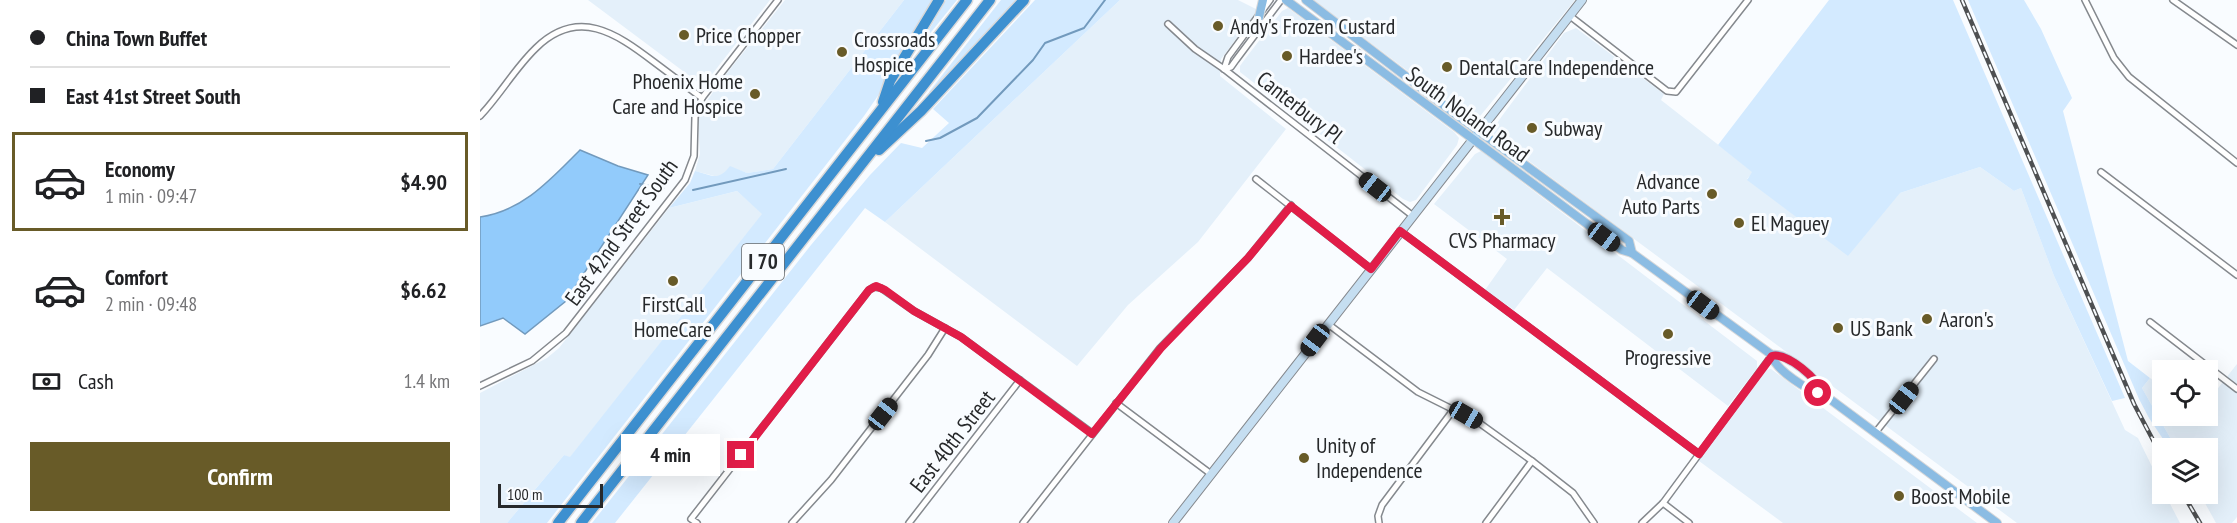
<!DOCTYPE html>
<html lang="en">
<head>
<meta charset="utf-8">
<style>
	:root { --surface:#fff; --page:#f2f2f2; --text:#202124; --muted:#757577; --line:#e0e0e0; --accent:#685b28 }
	body { margin:0; font-family:"PT Sans Narrow",sans-serif; background:var(--page); color:var(--text); height:100vh; display:flex; flex-direction:column; font-size:22px; white-space:nowrap }
	* { box-sizing:border-box; margin:0 }
	p { font-size:20px; color:var(--muted) }
	.icon { flex:none; width:33px; height:33px; fill:none; stroke:currentColor; stroke-width:2; stroke-linecap:round; stroke-linejoin:round }
	.map { position:relative; flex:1; overflow:hidden }
	.panel { display:flex; flex-direction:column; background:var(--surface); width:480px }
	.panel>* { flex:none }
	.top-card { display:grid; align-content:center; height:132px; padding:0 30px; background:var(--surface) }
	.tools { position:absolute; left:1672px; top:360px; display:grid; gap:12px }
	.tools a { display:grid; place-items:center; width:66px; height:66px; border-radius:0px; background:var(--surface); box-shadow:0 6px 24px #0002; font-size:30px }
	.scale { position:absolute; left:18px; bottom:15px; width:105px; box-sizing:border-box; padding-left:6px; border:3px solid #27292b; border-top:0; font-size:16px; line-height:21px; white-space:nowrap; color:#27292b; -webkit-text-stroke:4px #f9fcff; paint-order:stroke }
	.end { position:absolute; width:27px; height:27px; margin:-14px; border:8px solid #e11d48; background:#fff; box-shadow:0 0 0 3px #fff }
	.from { border-radius:50% }
	.bubble { position:absolute; height:42px; border-radius:0px; background:var(--surface); box-shadow:0 6px 24px #0002; font-size:20px; font-weight:600; line-height:42px; text-align:center }
	.car { position:absolute; width:18px; height:36px; margin:-18px -9px; border-radius:8px; box-shadow:0 0 4px 2px #0007; background:linear-gradient(#222 24%,#8ab4d8 0 40%,#222 0 76%,#8ab4d8 0 86%,#222 0) }
	.top-card b { display:flex; align-items:center; gap:21px; height:57px; font-size:22px }
	.top-card b+b { border-top:2px solid var(--line) }
	.top-card i { width:15px; height:15px; background:var(--text) }
	ul { padding:0; list-style:none }
	li { display:flex; align-items:center; gap:18px; height:99px; margin:0 12px 9px; padding:0 18px; border:3px solid transparent; border-radius:0px }
	li div { flex:1 }
	li b { display:block; font-size:22px }
	li em { font-style:normal; font-weight:600 }
	li.active { border-color:var(--accent) }
	li>.icon { width:54px; height:54px; stroke-width:1.5 }
	.pay { display:flex; align-items:center; gap:15px; height:66px; padding:0 30px; font-size:22px }
	.pay p { margin-inline-start:auto }
	.cta { display:flex; gap:12px; margin-top:auto; padding:12px 30px }
	.cta a { flex:1; height:69px; border-radius:0px; background:var(--accent); color:#fff; font-size:24px; font-weight:600; line-height:69px; text-align:center }
	main { display:flex; flex:1; min-height:0 }
	.map>svg:first-child { display:block }
	.built { fill:#e4f0fa }
	.green { fill:#d3eaff }
	.water { fill:#92cbfb; stroke:#729abd; stroke-width:1.5 }
	.lines { fill:none; stroke-linecap:round; stroke-linejoin:round }
	.stream { stroke:#729abd; stroke-width:2 }
	.street-casing { stroke:#85898e; stroke-width:8 }
	.secondary-casing { stroke:#85898e; stroke-width:10 }
	.primary-casing { stroke:#d8d8d9; stroke-width:10 }
	.highway-casing { stroke:#d8d8d9; stroke-width:13 }
	.street { stroke:#fff; stroke-width:5 }
	.secondary { stroke:#c5def1; stroke-width:8 }
	.primary { stroke:#8bbce3; stroke-width:8 }
	.highway { stroke:#3d90d0; stroke-width:10 }
	.rail-casing { stroke:#4e5052; stroke-width:4.5 }
	.rail { stroke:#f9fcff; stroke-width:2; stroke-dasharray:7; stroke-linecap:butt }
	.route { stroke:#e11d48; stroke-width:8 }
	.poi-dot { fill:#685b28; stroke:#f9fcff; stroke-width:2 }
	.labels { text-anchor:middle; stroke-width:6; stroke-linejoin:round; paint-order:stroke }
	.shield { fill:#f9fcff; stroke:#66686b; stroke-width:1.5 }
	.shield-label { font-size:21px; font-weight:bold; fill:#27292b }
	.poi-label { font-size:22px; fill:#27292b; stroke:#f9fcff; text-anchor:start }
	.street-label { font-size:22px; fill:#27292b; stroke:#f9fcff }
</style>
</head>
<body>
<main>
<section class="panel">
<div class="top-card">
<b><i class="from"></i>China Town Buffet</b>
<b><i></i>East 41st Street South</b>
</div>
<ul>
<li class="active"><svg class="icon" aria-label="car" viewBox="0 0 24 24"><path d="M5 17H2v-5l4-1 3-4h7l3 4 3 1v5h-3M9 17h6M6 11h13"/><circle cx="7" cy="17" r="2"/><circle cx="17" cy="17" r="2"/></svg><div><b>Economy</b><p>1 min · 09:47</p></div><em>$4.90</em></li>
<li><svg class="icon" aria-label="car" viewBox="0 0 24 24"><path d="M5 17H2v-5l4-1 3-4h7l3 4 3 1v5h-3M9 17h6M6 11h13"/><circle cx="7" cy="17" r="2"/><circle cx="17" cy="17" r="2"/></svg><div><b>Comfort</b><p>2 min · 09:48</p></div><em>$6.62</em></li>
</ul>
<div class="pay"><svg class="icon" aria-label="cash" viewBox="0 0 24 24"><path d="M3 7h18v10H3z"/><circle cx="12" cy="12" r="2"/></svg>Cash<p>1.4 km</p></div>
<div class="cta"><a>Confirm</a></div>
</section>
<div class="map">
<svg width="1757" height="523" viewBox="0 0 1757 523">
	<rect width="100%" height="100%" fill="#f9fcff"/>
	<g class="built">
		<polygon points="108,0 290,0 223,86"/>
		<polygon points="305,0 424,0 293,169 267,173 250,167 243,175 238,177 215,171 220,154 218,121 221,110 239,83"/>
		<polygon points="640,0 758,0 778,10 741,59 740,76 806,129 718,242 648,305 597,366 405,222"/>
		<polygon points="833,0 1095,0 1001,115 996,119 991,118"/>
		<polygon points="808,8 974,132 979,138 977,145 936,200 930,202 923,199 760,72 760,66 765,59 802,11"/>
		<polygon points="1096,28 1184,94 1181,100 1273,172 1267,179 1420,193 1500,167 1534,191 1541,188 1574,276 1645,430 1658,438 1683,489 1683,494 1685,494 1700,523 1537,523 1018,138 1014,134 1013,129 1022,116 1084,33"/>
		<polygon points="1001,151 1277,361 1277,368 1248,406 1067,268 1034,310 1005,290 1027,259 954,204 995,154"/>
		<polygon points="257,191 283,214 90,458 84,455 27,523 0,523 0,393 67,358 79,348 189,208"/>
		<polygon points="1757,364 1757,517 1752,523 1736,523 1720,494 1728,494 1728,448 1696,448 1662,388 1670,378 1683,388 1683,416 1728,416 1728,401"/>
		<polygon points="1291,369 1497,523 1303,523 1219,461 1285,370"/>
	</g>
	<g class="green">
		<path d="M424,0h31l-51,87 -20,29 -317,407h-40l57,-68 6,2 192,-243 -25,-23 -68,17 21,-25 5,-12c17,4 23,11 35,-5l17,7 26,-4z"/>
		<polygon points="466,0 477,0 439,47"/>
		<polygon points="521,0 536,0 521,22 452,95 449,92"/>
		<polygon points="555,0 640,0 405,222 385,208 135,523 112,523 331,245 390,175 421,143 442,148 469,123 453,109"/>
		<polygon points="1349,0 1473,0 1645,398 1632,401 1574,276 1541,188 1534,191 1500,167 1420,193 1368,256 1267,180 1272,172 1238,145"/>
		<polygon points="1488,0 1544,0 1561,29 1592,98 1583,111 1648,361 1670,378 1662,388 1696,448 1689,448 1669,418 1659,399"/>
	</g>
	<path class="water" d="M100,150l38,16 30,9 -82,126 -41,33 -22,-16 -23,8v-109c43,-6 71,-38 100,-67z"/>
	<g class="lines">
		<g class="stream">
			<polyline points="446,141 460,138 497,118 553,60 565,43 604,28 625,0"/>
			<polyline points="160,184 184,188"/>
			<polyline points="213,190 306,169"/>
		</g>
		<defs>
			<g id="street">
				<polyline points="1605,0 1634,58 1649,77 1757,163"/>
				<polyline points="1693,0 1757,45"/>
				<polyline points="1090,16 1187,91 1196,92 1268,0"/>
				<polyline points="688,24 715,49 744,69 933,216"/>
				<polyline points="744,69 751,67 756,60 801,0"/>
				<polyline points="744,69 748,57 790,0"/>
				<path d="M0,116c20,-21 35,-48 56,-68 42,-41 80,-15 118,14 16,12 32,24 48,36"/>
				<polyline points="1621,172 1757,275"/>
				<polyline points="776,179 891,269"/>
				<polyline points="920,231 1219,454"/>
				<polyline points="1670,322 1757,389"/>
				<polyline points="848,324 938,392 998,422 1052,461 1093,493 1114,523"/>
				<polyline points="0,386 52,361 86,333 205,180 214,156 215,117 222,98 298,0"/>
				<polyline points="636,403 731,474"/>
				<polyline points="1395,433 1454,359"/>
				<polyline points="1183,503 1209,523"/>
				<polyline points="217,523 211,519 389,290 394,287 401,288 434,311 481,337 612,433"/>
				<polyline points="312,523 351,480 448,355 465,328"/>
				<polyline points="429,523 540,380"/>
				<polyline points="543,523 680,348 768,258 811,205"/>
				<polyline points="899,523 898,516 902,505 974,409"/>
				<polyline points="1006,523 1052,461"/>
				<polyline points="1162,523 1183,503 1292,355"/>
			</g>
			<polyline id="secondary" points="693,523 1102,0"/>
			<g id="primary">
				<path d="M806,0l336,250 10,3 140,102c2,14 37,37 51,39l174,129"/>
				<polyline points="826,0 974,113 1149,241 1152,253"/>
				<polyline points="779,17 783,0"/>
				<path d="M1292,355c14,-3 48,25 51,39"/>
			</g>
			<g id="highway">
				<polyline points="403,102 410,81 459,0"/>
				<polyline points="399,150 441,111 544,0"/>
				<polyline points="78,523 487,0"/>
				<polyline points="101,523 510,0"/>
			</g>
		</defs>
		<use href="#street" class="street-casing"/>
		<use href="#secondary" class="secondary-casing"/>
		<use href="#primary" class="primary-casing"/>
		<use href="#highway" class="highway-casing"/>
		<use href="#street" class="street"/>
		<use href="#secondary" class="secondary"/>
		<use href="#primary" class="primary"/>
		<use href="#highway" class="highway"/>
		<defs>
			<g id="rail">
				<polyline points="1482,0 1654,404 1683,459"/>
				<polyline points="1703,494 1720,523"/>
			</g>
		</defs>
		<use href="#rail" class="rail-casing"/>
		<use href="#rail" class="rail"/>
	</g>
	<g class="lines">
		<path class="route" d="M261,455l128,-165 7,-4 9,4 29,21 47,26 131,97 69,-86 87,-90 43,-52 80,63 29,-38 299,223 73,-98c14,-4 48,23 50,38l-4,-1"/>
	</g>
	<g class="poi-dot">
		<circle cx="738" cy="26" r="6"/>
		<circle cx="204" cy="35" r="6"/>
		<circle cx="362" cy="52" r="6"/>
		<circle cx="807" cy="56" r="6"/>
		<circle cx="967" cy="67" r="6"/>
		<circle cx="275" cy="94" r="6"/>
		<circle cx="1052" cy="128" r="6"/>
		<circle cx="1232" cy="194" r="6"/>
		<path d="M1019 208h6v6h6v6h-6v6h-6v-6h-6v-6h6z"/>
		<circle cx="1259" cy="223" r="6"/>
		<circle cx="193" cy="281" r="6"/>
		<circle cx="1447" cy="319" r="6"/>
		<circle cx="1358" cy="328" r="6"/>
		<circle cx="1188" cy="334" r="6"/>
		<circle cx="824" cy="458" r="6"/>
		<circle cx="1419" cy="496" r="6"/>
	</g>
	<g class="labels">
		<rect class="shield" x="262" y="244" width="42" height="36" rx="4.5"/>
		<g class="shield-label">
			<text x="283" y="269">I 70</text>
		</g>
		<g class="poi-label">
			<text x="750" y="34">Andy's Frozen Custard</text>
			<text x="216" y="43">Price Chopper</text>
			<text x="374" y="47">Crossroads<tspan x="374" dy="25">Hospice</tspan></text>
			<text x="819" y="64">Hardee's</text>
			<text x="979" y="75">DentalCare Independence</text>
			<text x="263" y="89" text-anchor="end">Phoenix Home<tspan x="263" dy="25">Care and Hospice</tspan></text>
			<text x="1064" y="136">Subway</text>
			<text x="1220" y="189" text-anchor="end">Advance<tspan x="1220" dy="25">Auto Parts</tspan></text>
			<text x="1271" y="231">El Maguey</text>
			<text x="1022" y="248" text-anchor="middle">CVS Pharmacy</text>
			<text x="193" y="312" text-anchor="middle">FirstCall<tspan x="193" dy="25">HomeCare</tspan></text>
			<text x="1459" y="327">Aaron's</text>
			<text x="1370" y="336">US Bank</text>
			<text x="1188" y="365" text-anchor="middle">Progressive</text>
			<text x="836" y="453">Unity of<tspan x="836" dy="25">Independence</tspan></text>
			<text x="1431" y="504">Boost Mobile</text>
		</g>
		<g class="street-label">
			<text transform="translate(820 107) rotate(38)" y="8">Canterbury Pl</text>
			<text transform="translate(988 114) rotate(36)" y="8">South Noland Road</text>
			<text transform="translate(141 232) rotate(-54)" y="8">East 42nd Street South</text>
			<text transform="translate(472 441) rotate(-52)" y="8">East 40th Street</text>
		</g>
	</g>
</svg>
<div class="tools">
<a><svg class="icon" aria-label="locate" viewBox="0 0 24 24"><circle cx="12" cy="12" r="6"/><path d="M12 2v4M12 18v4M2 12h4M18 12h4"/></svg></a>
<a><svg class="icon" aria-label="layers" viewBox="0 0 24 24"><path d="M12 4l9 5-9 5-9-5zM3 14l9 5 9-5"/></svg></a>
</div>
<div class="scale">100 m</div>
<i class="end from" style="left:1338px;top:393px"></i>
<i class="end" style="left:261px;top:455px"></i>
<div class="bubble" style="left:141px;top:434px;width:99px">4 min</div>
<i class="car" style="left:895px;top:187px;rotate:308deg"></i>
<i class="car" style="left:1124px;top:237px;rotate:127deg"></i>
<i class="car" style="left:1223px;top:305px;rotate:127deg"></i>
<i class="car" style="left:835px;top:340px;rotate:217deg"></i>
<i class="car" style="left:1424px;top:398px;rotate:38deg"></i>
<i class="car" style="left:403px;top:414px;rotate:38deg"></i>
<i class="car" style="left:986px;top:415px;rotate:120deg"></i>
</div>
</main>
</body>
</html>
